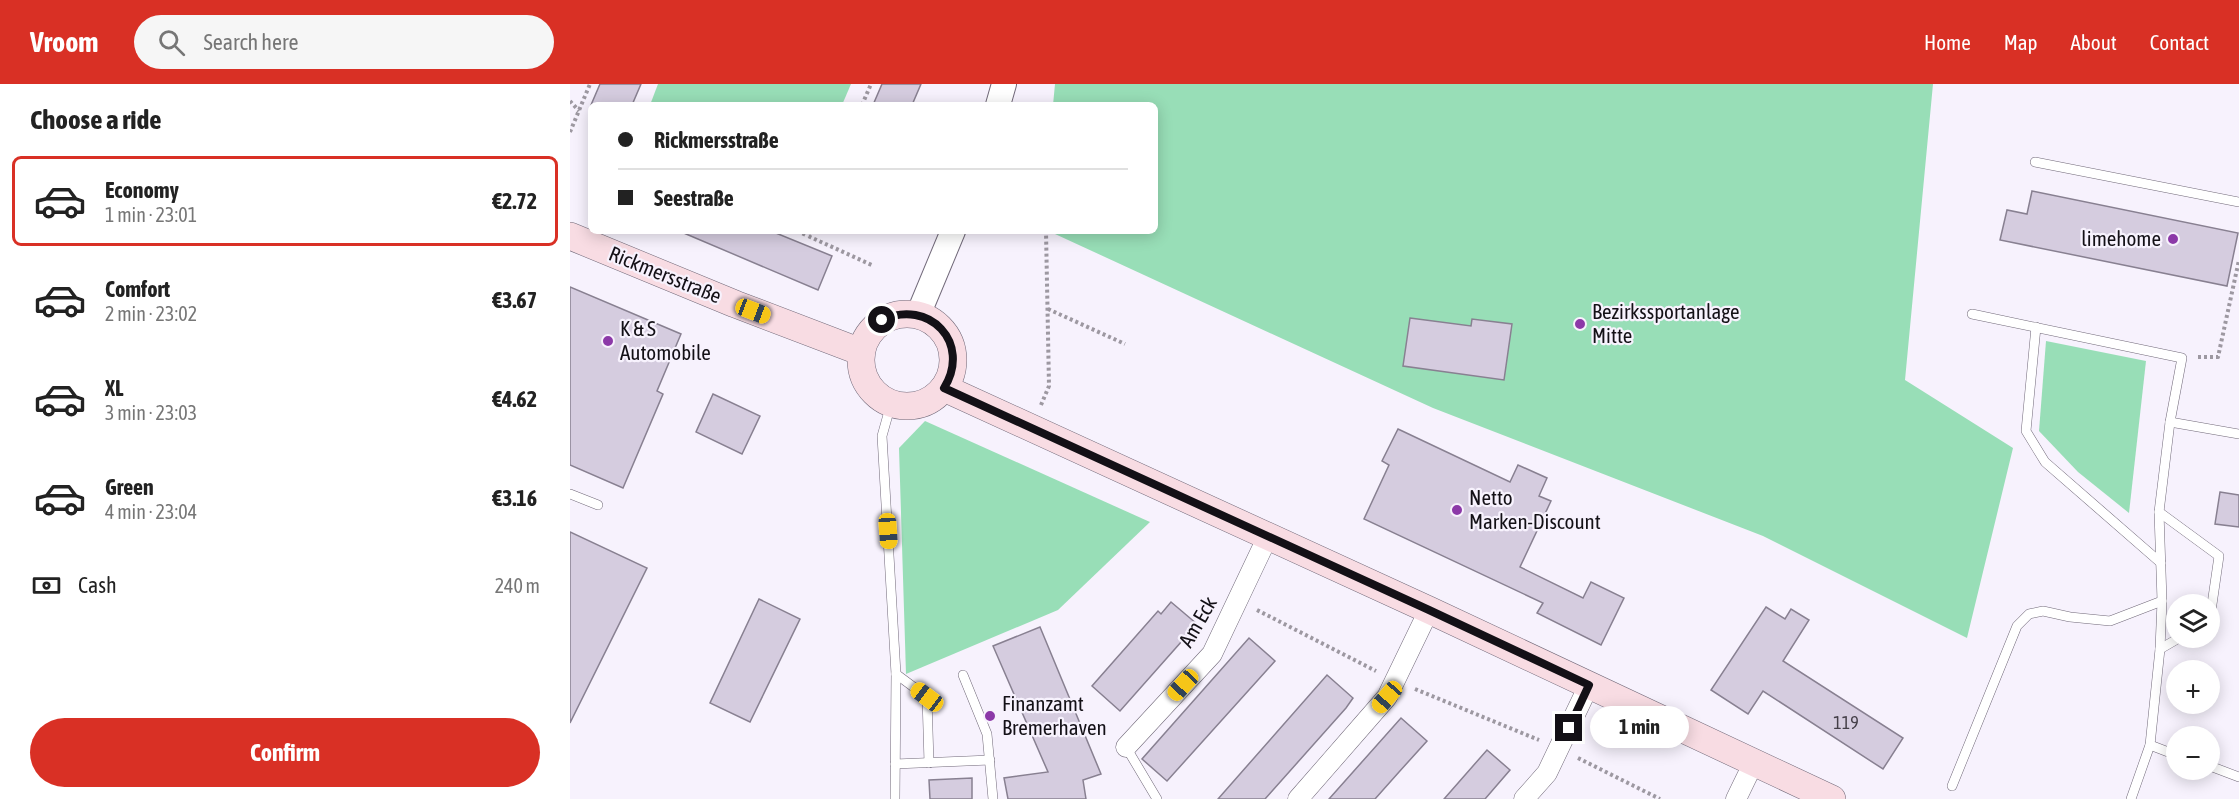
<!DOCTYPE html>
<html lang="en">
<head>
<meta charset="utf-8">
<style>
	:root { --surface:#fff; --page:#f6f6f6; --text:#222; --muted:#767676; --line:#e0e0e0; --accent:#d93025 }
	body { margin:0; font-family:"Asap Condensed",sans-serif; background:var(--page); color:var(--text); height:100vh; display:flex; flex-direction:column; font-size:22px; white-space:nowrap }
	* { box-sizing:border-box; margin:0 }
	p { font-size:20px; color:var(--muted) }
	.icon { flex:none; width:33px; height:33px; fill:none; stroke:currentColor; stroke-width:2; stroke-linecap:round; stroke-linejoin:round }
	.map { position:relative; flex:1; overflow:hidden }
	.drawer { display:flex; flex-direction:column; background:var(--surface); width:570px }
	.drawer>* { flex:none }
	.hud { position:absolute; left:18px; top:18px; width:570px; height:132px; border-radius:9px; box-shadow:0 3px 15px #0003; display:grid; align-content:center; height:132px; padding:0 30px; background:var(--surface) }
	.buttons { position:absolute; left:1596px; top:510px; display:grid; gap:12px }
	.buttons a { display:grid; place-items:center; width:54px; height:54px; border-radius:50%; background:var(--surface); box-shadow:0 3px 15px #0003; font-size:30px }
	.end { position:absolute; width:27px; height:27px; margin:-14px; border:8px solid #131016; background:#fff; box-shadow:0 0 0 3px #fff }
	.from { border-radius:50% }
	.bubble { position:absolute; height:42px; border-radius:21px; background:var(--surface); box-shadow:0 3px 15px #0003; font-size:20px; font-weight:700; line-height:42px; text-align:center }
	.car { position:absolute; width:18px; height:36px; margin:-18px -9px; border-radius:8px; box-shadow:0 0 4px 2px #0007; background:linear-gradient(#f5c518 24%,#345 0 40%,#f5c518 0 76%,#345 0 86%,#f5c518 0) }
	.hud b { display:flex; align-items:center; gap:21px; height:57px; font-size:22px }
	.hud b+b { border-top:2px solid var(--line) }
	.hud i { width:15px; height:15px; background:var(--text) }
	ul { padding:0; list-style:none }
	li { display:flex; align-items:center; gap:18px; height:90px; margin:0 12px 9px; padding:0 18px; border:3px solid transparent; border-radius:9px }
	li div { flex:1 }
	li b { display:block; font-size:22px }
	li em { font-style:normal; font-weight:700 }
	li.on { border-color:var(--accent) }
	li>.icon { width:54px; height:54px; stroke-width:1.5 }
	h2 { padding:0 30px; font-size:27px; line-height:72px }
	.pay { display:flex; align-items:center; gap:15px; height:66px; padding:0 30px; font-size:22px }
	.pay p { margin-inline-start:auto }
	.primary-button { display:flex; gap:12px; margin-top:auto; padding:12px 30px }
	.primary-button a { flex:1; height:69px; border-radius:36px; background:var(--accent); color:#fff; font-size:24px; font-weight:700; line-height:69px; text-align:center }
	header { display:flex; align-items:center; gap:36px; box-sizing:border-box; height:84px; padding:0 30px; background:var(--accent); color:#fff }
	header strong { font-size:28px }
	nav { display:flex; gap:33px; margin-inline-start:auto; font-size:21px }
	.search { width:420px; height:54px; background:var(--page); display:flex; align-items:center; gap:15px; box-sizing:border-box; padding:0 21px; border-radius:33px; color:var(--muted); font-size:22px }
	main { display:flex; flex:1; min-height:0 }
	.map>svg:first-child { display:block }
	.green { fill:#98deb7 }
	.building { fill:#d5ccdf; stroke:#888091; stroke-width:1.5 }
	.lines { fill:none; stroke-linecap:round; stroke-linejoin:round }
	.service-casing { stroke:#716979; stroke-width:10 }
	.minor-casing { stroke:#716979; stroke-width:21 }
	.tertiary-casing { stroke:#716979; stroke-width:26 }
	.secondary-casing { stroke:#716979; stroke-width:28 }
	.path { stroke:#9d98a1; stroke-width:4; stroke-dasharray:3 3; stroke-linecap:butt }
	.service { stroke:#fff; stroke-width:9 }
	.minor { stroke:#fff; stroke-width:20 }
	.tertiary { stroke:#fff; stroke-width:24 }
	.secondary { stroke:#f8dce3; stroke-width:27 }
	.route { stroke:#131016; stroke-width:8 }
	.poi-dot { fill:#8c39a8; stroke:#f7f2fd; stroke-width:2 }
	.labels { text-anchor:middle; stroke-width:4.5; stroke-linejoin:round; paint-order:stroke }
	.number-label { font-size:18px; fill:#443f48 }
	.poi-label { font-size:21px; fill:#131016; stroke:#f7f2fd; text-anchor:start }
	.street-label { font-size:21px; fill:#131016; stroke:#f7f2fd }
</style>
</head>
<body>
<header>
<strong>Vroom</strong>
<div class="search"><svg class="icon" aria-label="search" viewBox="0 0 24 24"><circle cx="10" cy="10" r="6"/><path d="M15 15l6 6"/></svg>Search here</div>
<nav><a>Home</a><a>Map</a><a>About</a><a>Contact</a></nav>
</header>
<main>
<section class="drawer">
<h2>Choose a ride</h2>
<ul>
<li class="on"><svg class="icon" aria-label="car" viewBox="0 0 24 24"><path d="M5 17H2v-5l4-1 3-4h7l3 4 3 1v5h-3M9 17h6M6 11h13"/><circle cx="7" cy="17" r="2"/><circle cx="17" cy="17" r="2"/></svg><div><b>Economy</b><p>1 min · 23:01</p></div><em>€2.72</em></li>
<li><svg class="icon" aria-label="car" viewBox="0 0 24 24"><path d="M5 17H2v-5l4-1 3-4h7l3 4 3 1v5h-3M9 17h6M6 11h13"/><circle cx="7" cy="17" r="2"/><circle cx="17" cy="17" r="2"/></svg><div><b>Comfort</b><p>2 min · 23:02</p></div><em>€3.67</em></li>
<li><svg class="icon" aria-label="car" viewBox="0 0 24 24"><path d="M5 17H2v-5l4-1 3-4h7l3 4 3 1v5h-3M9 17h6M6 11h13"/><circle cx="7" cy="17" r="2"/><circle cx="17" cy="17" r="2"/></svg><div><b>XL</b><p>3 min · 23:03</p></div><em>€4.62</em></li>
<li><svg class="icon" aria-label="car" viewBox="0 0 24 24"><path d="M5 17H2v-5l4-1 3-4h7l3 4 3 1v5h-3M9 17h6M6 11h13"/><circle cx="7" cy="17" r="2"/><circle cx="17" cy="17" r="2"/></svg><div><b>Green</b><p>4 min · 23:04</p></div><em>€3.16</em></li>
</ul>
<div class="pay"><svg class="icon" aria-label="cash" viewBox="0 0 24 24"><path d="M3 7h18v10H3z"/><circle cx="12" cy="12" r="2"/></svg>Cash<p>240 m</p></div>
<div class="primary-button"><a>Confirm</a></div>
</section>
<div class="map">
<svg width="1669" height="715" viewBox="0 0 1669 715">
	<rect width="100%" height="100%" fill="#f7f2fd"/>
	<g class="green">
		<polygon points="88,0 281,0 272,21 80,21"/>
		<polygon points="485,0 1363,0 1335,296 1443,364 1397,554 1193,452 863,324 485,150 485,147 585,147 585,21 483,21"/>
		<polygon points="1476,257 1576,277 1559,429 1508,388 1469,347"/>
		<polygon points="355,337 580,438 488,526 336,590 329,364"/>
	</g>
	<g class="building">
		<polygon points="30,0 71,0 62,21 21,21"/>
		<polygon points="312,0 351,0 342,21 303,21"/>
		<polygon points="1462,107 1668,149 1657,202 1430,156 1437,126 1457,130"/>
		<polygon points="109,147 201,147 262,172 248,206"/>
		<polygon points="0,203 111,250 87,307 93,310 53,404 0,381"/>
		<polygon points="840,234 901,242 902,235 942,240 934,296 833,282"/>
		<polygon points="143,310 190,332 172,370 126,348"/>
		<polygon points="828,345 940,398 948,381 977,394 969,412 981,417 950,483 1013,514 1021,498 1054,514 1031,561 967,529 973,519 794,435 819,381 812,377"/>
		<polygon points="1650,408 1669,411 1669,443 1645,440"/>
		<polygon points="0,448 77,484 0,639"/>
		<polygon points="189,515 230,535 180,638 140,619"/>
		<polygon points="601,518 627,540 550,627 522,602 588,527 591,530"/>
		<polygon points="1196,523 1215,535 1221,525 1239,536 1213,577 1333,654 1313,685 1193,607 1178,630 1141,606"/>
		<polygon points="470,543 531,690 513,696 516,715 438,715 434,694 478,688 423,562"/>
		<polygon points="679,554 705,577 597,697 572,675"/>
		<polygon points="757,591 783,614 776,624 695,715 648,715"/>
		<polygon points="831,634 857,657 829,688 805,715 759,715"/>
		<polygon points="917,666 940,686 915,715 874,715"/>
		<polygon points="402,694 402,715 360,715 359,696"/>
	</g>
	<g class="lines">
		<defs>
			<g id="service">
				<polyline points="1465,78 1669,118"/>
				<polyline points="1402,230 1612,274 1600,338 1589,428 1592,517 1590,565 1580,661 1561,715"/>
				<polyline points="1466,243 1456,347 1475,378 1591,479"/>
				<polyline points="321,320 312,352 326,590 325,715"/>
				<polyline points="1600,338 1669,350"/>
				<polyline points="0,410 28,421"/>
				<polyline points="1589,428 1649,472 1640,534"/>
				<polyline points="1590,565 1609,554"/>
				<polyline points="326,590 357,613 359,679"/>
				<polyline points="393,591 417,650 423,715"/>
				<polyline points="1580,661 1606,671"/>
				<polyline points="556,663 587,715"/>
				<polyline points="325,680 420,676"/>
				<polyline points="1640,682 1669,693"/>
				<polyline points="1382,702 1447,542 1459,530 1473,527 1500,533 1540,537 1592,517"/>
			</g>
			<g id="minor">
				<polyline points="556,663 642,570 698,452"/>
				<polyline points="728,715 817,613 859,526"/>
				<polyline points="954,715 977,689 1019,601"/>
				<polyline points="1166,715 1184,678"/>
			</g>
			<g id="tertiary">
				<polyline points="428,21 434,0"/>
				<polyline points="348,231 383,147"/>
			</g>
			<g id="secondary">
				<polyline points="0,152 165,220 291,268"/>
				<circle cx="337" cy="276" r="46"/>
				<polyline points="374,304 859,526 1262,715"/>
			</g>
		</defs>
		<use href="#service" class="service-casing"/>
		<use href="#minor" class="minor-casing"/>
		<use href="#tertiary" class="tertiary-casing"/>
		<use href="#secondary" class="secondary-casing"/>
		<g class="path">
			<polyline points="0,17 9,27"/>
			<polyline points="292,21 301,0"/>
			<polyline points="0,48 20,0"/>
			<polyline points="227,147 238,152"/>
			<polyline points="240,147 238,152 304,182"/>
			<polyline points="478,225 555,260"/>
			<polyline points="1628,273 1648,273 1669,176"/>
			<polyline points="471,321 479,302 476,147"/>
			<polyline points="687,526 806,587"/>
			<polyline points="845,605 969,656"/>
			<polyline points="1008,674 1090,715"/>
		</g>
		<use href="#service" class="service"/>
		<use href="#minor" class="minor"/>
		<use href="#tertiary" class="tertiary"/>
		<use href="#secondary" class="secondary"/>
	</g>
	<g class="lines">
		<path class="route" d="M312,236c47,-22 90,23 62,68l485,222 160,75 -20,43"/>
	</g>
	<g class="poi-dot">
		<circle cx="1603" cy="155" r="6"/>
		<circle cx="1010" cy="240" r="6"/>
		<circle cx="38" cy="257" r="6"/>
		<circle cx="887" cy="426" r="6"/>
		<circle cx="420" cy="632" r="6"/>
	</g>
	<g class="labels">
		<g class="number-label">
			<text x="1276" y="645">119</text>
		</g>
		<g class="poi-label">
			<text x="1591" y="162" text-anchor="end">limehome</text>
			<text x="1022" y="235">Bezirkssportanlage<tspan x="1022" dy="24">Mitte</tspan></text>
			<text x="50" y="252">K &amp; S<tspan x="50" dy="24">Automobile</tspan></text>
			<text x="899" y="421">Netto<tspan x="899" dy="24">Marken-Discount</tspan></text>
			<text x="432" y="627">Finanzamt<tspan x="432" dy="24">Bremerhaven</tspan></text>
		</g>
		<g class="street-label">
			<text transform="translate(95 191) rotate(22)" y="7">Rickmersstraße</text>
			<text transform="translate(628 538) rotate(-60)" y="7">Am Eck</text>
		</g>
	</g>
</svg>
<div class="buttons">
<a><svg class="icon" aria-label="layers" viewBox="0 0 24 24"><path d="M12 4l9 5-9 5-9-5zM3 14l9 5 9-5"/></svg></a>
<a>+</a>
<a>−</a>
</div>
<i class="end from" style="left:312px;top:236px"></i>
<i class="end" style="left:999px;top:644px"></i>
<div class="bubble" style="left:1020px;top:622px;width:99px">1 min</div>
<i class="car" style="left:183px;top:227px;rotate:111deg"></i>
<i class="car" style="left:318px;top:447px;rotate:176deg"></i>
<i class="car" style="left:613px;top:601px;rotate:223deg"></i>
<i class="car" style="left:357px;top:613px;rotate:307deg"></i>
<i class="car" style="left:817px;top:613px;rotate:221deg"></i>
<div class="hud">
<b><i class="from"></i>Rickmersstraße</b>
<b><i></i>Seestraße</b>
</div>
</div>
</main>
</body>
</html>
